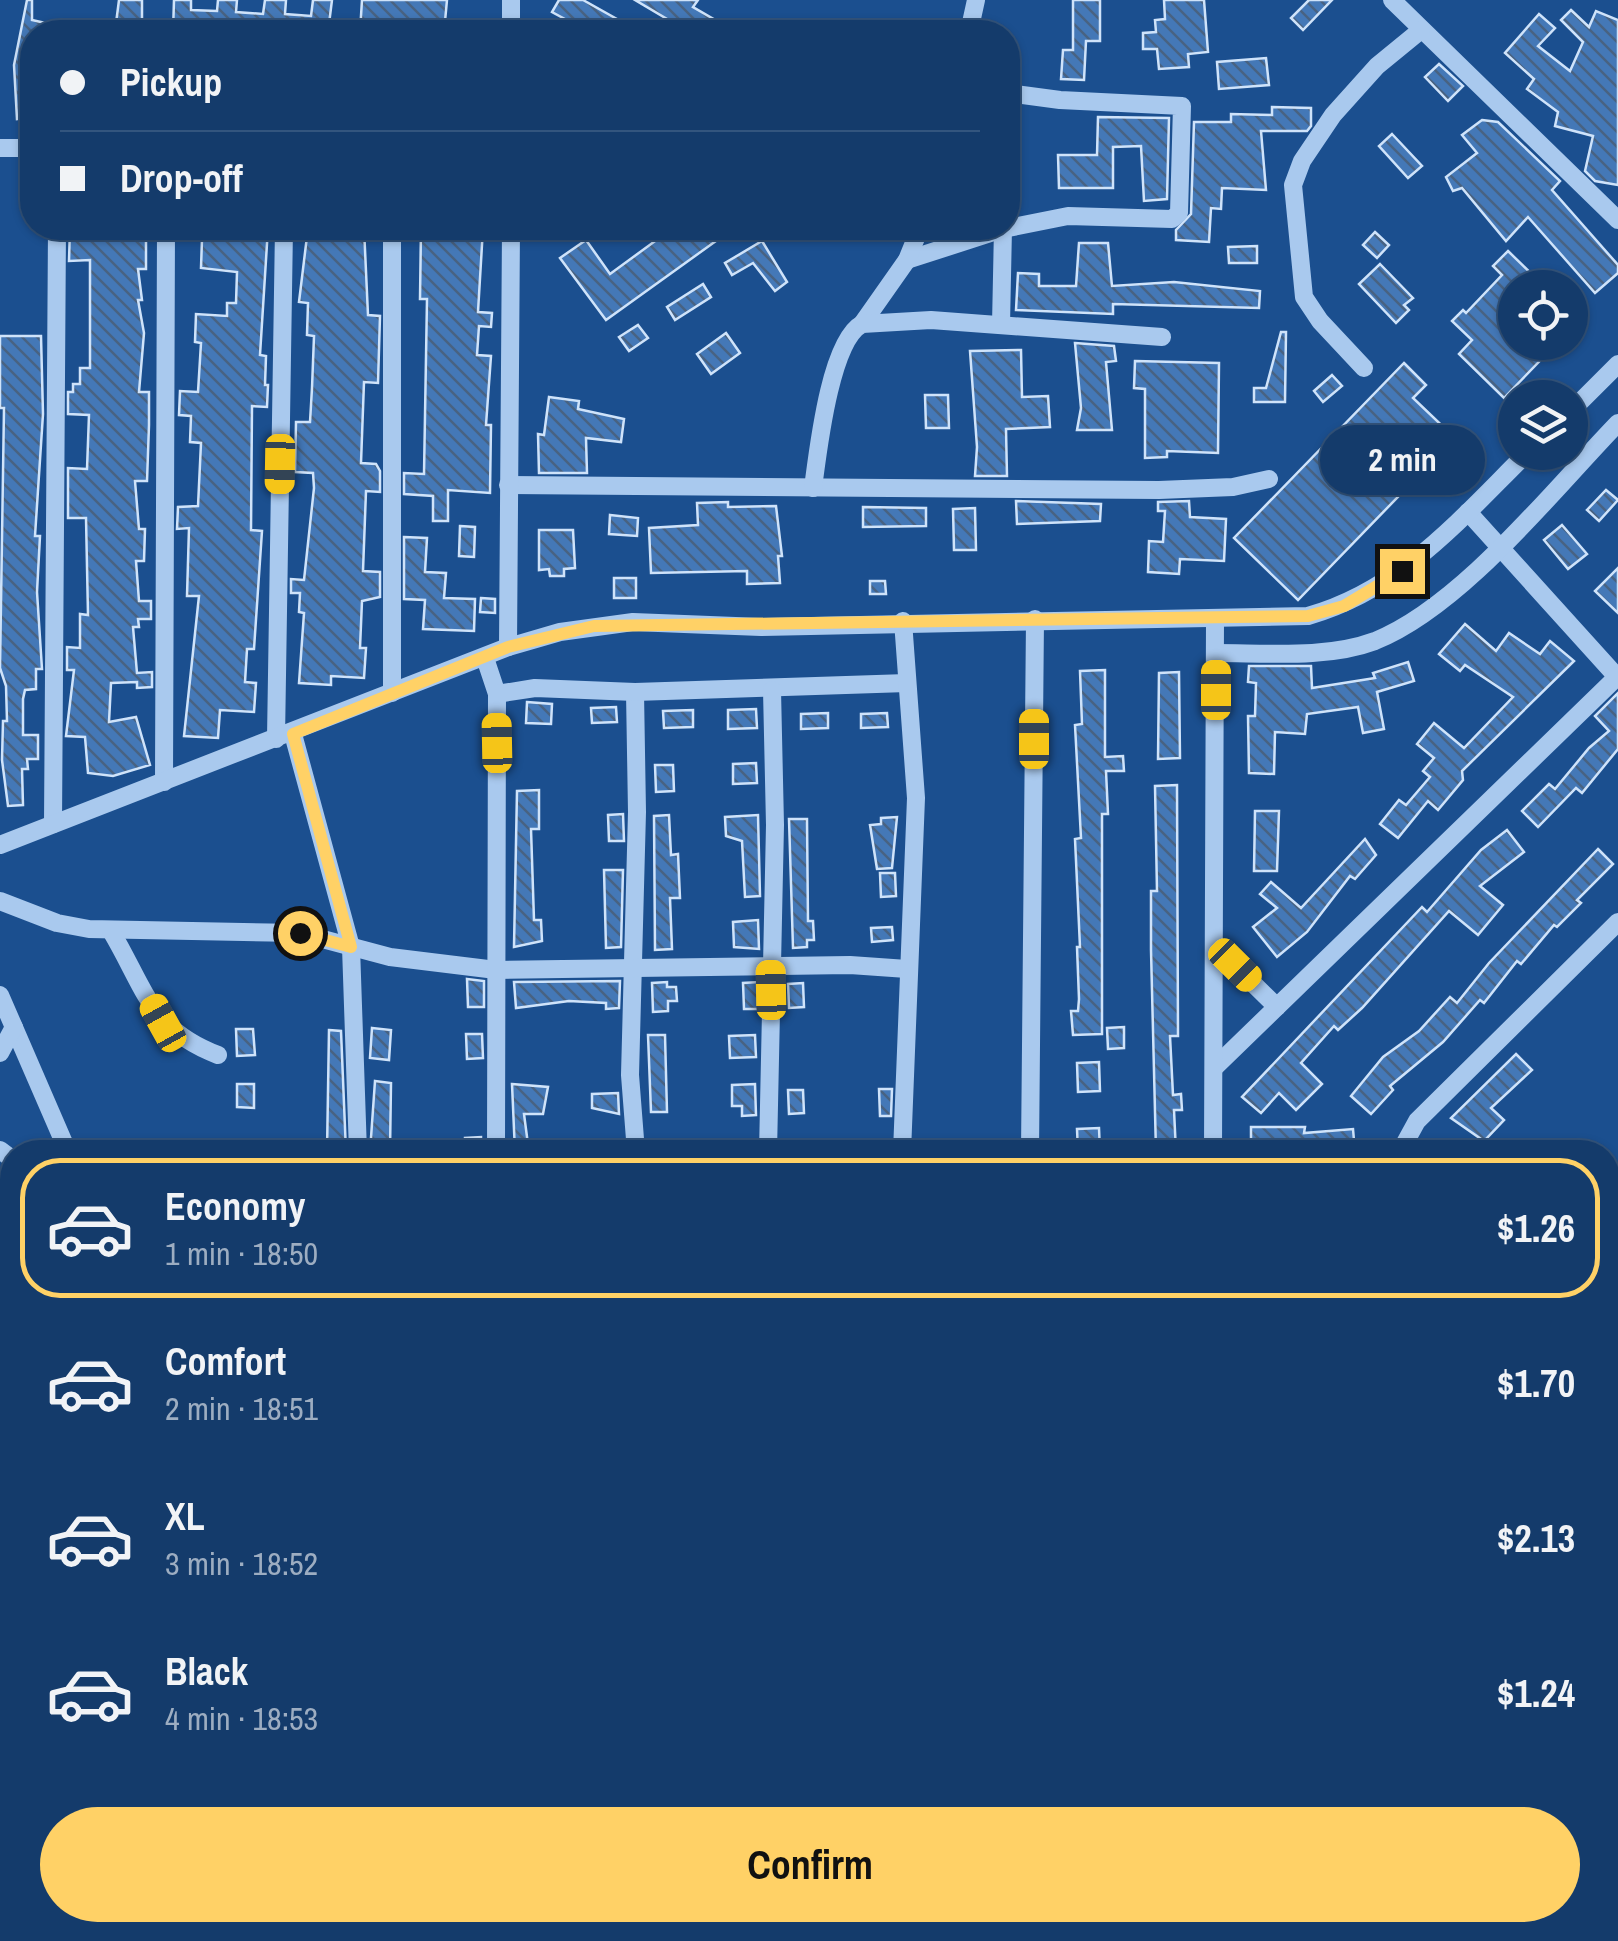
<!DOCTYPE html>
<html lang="en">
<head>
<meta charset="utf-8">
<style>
	:root { --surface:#143b6b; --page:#1d4271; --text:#f1f3f6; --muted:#9dadc1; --line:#33557e; --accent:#ffd166 }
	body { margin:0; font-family:"Archivo Narrow",sans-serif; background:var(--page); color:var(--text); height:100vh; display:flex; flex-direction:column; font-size:38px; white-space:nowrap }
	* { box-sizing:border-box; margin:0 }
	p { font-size:32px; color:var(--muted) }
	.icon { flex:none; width:55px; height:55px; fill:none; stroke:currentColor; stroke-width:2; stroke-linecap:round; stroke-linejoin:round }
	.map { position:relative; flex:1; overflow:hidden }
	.sheet { position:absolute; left:0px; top:1140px; width:1620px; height:802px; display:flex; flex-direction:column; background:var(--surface); border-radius:40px 40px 0 0; box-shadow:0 2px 8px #0004,0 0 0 2px var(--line) }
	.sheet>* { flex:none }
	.hud { position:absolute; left:20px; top:20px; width:1000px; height:220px; border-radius:40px; box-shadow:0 2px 8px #0004,0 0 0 2px var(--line); display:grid; align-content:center; height:220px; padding:0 40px; background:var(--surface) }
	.tools { position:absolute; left:1498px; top:270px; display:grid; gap:20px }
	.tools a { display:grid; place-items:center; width:90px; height:90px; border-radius:50%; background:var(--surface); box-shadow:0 2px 8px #0004,0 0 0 2px var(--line); font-size:50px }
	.end { position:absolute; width:45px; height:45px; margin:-22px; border:12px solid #ffd166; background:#111; box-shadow:0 0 0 5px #111 }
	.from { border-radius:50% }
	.bubble { position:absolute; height:70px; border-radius:35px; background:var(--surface); box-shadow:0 2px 8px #0004,0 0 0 2px var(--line); font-size:32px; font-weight:700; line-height:70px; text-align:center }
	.car { position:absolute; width:30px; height:60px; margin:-30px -15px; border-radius:12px; box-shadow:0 0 8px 2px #0007; background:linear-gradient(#f5c518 24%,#345 0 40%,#f5c518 0 76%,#345 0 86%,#f5c518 0) }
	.hud b { display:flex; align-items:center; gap:35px; height:95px; font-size:38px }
	.hud b+b { border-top:2px solid var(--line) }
	.hud i { width:25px; height:25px; background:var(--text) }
	ul { padding:18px 0 0; list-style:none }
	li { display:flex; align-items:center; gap:30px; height:140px; margin:0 20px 15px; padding:0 20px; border:5px solid transparent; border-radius:40px }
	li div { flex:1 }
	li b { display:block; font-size:38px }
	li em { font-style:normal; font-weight:700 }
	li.active { border-color:var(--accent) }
	li>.icon { width:90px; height:90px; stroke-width:1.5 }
	.cta { display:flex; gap:20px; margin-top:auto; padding:20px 40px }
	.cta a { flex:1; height:115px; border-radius:60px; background:var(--accent); color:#111; font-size:40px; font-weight:700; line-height:115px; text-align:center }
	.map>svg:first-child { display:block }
	.building { fill:url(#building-back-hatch); stroke:#cfe3fa; stroke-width:2.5 }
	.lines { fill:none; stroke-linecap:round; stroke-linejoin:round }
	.minor { stroke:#a9c9ee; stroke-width:18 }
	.route { stroke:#ffd166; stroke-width:12 }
</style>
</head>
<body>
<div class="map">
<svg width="1618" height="1941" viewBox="0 0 1618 1941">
	<defs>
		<pattern id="building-back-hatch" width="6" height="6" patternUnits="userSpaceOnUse" patternTransform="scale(2.5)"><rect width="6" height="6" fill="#4478b7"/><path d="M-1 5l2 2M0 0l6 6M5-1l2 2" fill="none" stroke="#486282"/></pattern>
	</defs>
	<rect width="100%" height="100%" fill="#1b4f8f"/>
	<g class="building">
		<polygon points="27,0 32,0 32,20 63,27 62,32 32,32 32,117 17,119 14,65"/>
		<polygon points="119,0 142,0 142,31 115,31"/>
		<polygon points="174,0 191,0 191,10 217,11 218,0 237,0 236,12 263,14 265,0 286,0 285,14 311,16 313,0 332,0 328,32 173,32"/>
		<polygon points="362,0 447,0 444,32 360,32"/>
		<polygon points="559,0 583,0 640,32 589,32 552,12"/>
		<polygon points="635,0 698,0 693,7 736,32 689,32"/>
		<polygon points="1073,0 1100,0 1100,41 1086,41 1084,80 1061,79 1063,50 1073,50"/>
		<polygon points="1164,0 1204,0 1208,52 1188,54 1189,67 1159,69 1157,49 1143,49 1143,33 1156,32 1155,20 1165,19"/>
		<polygon points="1309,0 1332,0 1303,30 1291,18"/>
		<polygon points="1571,10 1589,27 1596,11 1618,20 1618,185 1595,181 1585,171 1593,136 1555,126 1558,112 1527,89 1534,79 1505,53 1539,14 1555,28 1538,46 1570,71 1583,42 1561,20"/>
		<polygon points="1266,58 1269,85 1219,89 1217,62"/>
		<polygon points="1439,64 1463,86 1448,101 1425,77"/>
		<polygon points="1272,107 1311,108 1311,126 1307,131 1261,131 1266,190 1222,188 1221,209 1211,208 1209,242 1176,240 1176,230 1191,214 1194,122 1231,122 1231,114 1272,115"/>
		<polygon points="1098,117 1169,118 1167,199 1144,201 1141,146 1113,147 1113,188 1059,188 1058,155 1097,155"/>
		<polygon points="1482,120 1498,122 1560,181 1552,190 1618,265 1618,273 1595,293 1528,217 1506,241 1462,188 1453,191 1446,177 1477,153 1462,135"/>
		<polygon points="1392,134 1422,166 1408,178 1379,146"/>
		<polygon points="70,228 146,228 146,269 138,269 142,300 138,300 144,333 139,392 149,392 149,425 147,481 135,481 139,529 145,529 144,561 136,561 139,601 151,601 151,619 138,619 139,627 133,627 137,673 152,672 152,687 137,688 137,682 111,683 109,722 136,717 150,765 113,776 88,773 85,737 66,736 74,670 67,670 67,647 80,648 80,614 88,615 86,518 68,518 68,468 87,469 89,415 68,414 68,392 73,392 73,384 80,384 80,368 90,368 90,260 69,261"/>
		<polygon points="225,228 268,228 260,355 266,356 265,385 268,385 267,407 252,406 251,530 262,531 254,649 247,649 245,682 256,683 254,712 220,710 218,738 184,736 199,596 187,596 189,528 177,529 178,507 198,506 201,443 190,442 191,416 179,415 180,391 198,392 201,343 195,342 196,314 227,316 227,303 236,303 237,272 201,268 202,239 226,240"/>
		<polygon points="308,228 364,228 368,315 380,316 378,383 364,382 361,463 376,464 380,471 380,492 366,491 363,571 380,572 380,597 362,601 360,648 366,648 364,678 331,676 331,685 299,683 304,613 299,612 300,593 291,593 291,579 304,580 314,488 313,473 295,472 296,422 310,422 312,388 314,336 307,335 308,303 299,302"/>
		<polygon points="421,228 483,228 478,312 492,313 491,327 479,326 477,355 491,356 486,425 491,425 490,493 448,490 448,521 433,521 433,496 404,494 404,473 424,474 427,299 420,299"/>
		<polygon points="656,228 734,228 606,320 560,258 586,240 610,274 662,236"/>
		<polygon points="1375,232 1389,245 1377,258 1363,245"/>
		<polygon points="762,241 787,282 775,291 753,263 732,275 725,263"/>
		<polygon points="1079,243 1108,243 1112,286 1174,282 1260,291 1259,308 1113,304 1113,314 1016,310 1018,273 1039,274 1039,286 1076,286"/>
		<polygon points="1257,246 1257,263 1229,263 1228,247"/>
		<polygon points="1508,251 1546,288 1515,288 1515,342 1558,342 1504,398 1459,354 1472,340 1452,321 1463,310 1466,313 1502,275 1493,266"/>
		<polygon points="1380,264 1413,298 1404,305 1409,310 1396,323 1359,284"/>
		<polygon points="703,284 711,297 675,320 667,307"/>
		<polygon points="638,325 648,338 629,351 619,337"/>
		<polygon points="1281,332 1286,332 1285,402 1254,402 1254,388 1266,388"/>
		<polygon points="726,333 740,353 711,374 697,354"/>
		<polygon points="0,336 41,336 43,414 35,536 40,536 37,592 42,669 36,669 36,689 25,690 23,699 23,735 38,735 38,759 27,759 28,769 22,769 23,805 8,806 2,760 3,721 7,721 6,686 0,668 4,408 0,408"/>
		<polygon points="1075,343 1114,346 1116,361 1106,362 1112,430 1077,430 1081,408"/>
		<polygon points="1021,350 1022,397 1048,396 1050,427 1006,429 1007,476 975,476 977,447 970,351"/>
		<polygon points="1135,361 1219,363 1218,453 1167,451 1167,457 1145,458 1145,389 1134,388"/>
		<polygon points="1404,363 1426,385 1413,398 1455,438 1298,600 1234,538"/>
		<polygon points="1332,375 1342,386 1323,402 1314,391"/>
		<polygon points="925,395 948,395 949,428 926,428"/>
		<polygon points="549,397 579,401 578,409 624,419 621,442 586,438 587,473 539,473 538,434 544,435"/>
		<polygon points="1606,490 1618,500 1599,521 1587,510"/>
		<polygon points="1016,501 1101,504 1100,521 1017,524"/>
		<polygon points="1189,501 1190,517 1226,519 1224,561 1180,559 1179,574 1148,572 1149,541 1163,542 1165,511 1158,511 1158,502"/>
		<polygon points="728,502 728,507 776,506 782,556 778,556 780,583 747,584 747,571 651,573 649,528 698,525 697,503"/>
		<polygon points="863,507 926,508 926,526 863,527"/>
		<polygon points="975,508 976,550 954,550 953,509"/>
		<polygon points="610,515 638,518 637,536 609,534"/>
		<polygon points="1562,525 1587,554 1568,569 1544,540"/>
		<polygon points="460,526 475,527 474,557 459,556"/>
		<polygon points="539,530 573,530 575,568 564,569 564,576 550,576 549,569 539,570"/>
		<polygon points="404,537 427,538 425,572 446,573 444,598 475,599 474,631 423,629 425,600 404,599"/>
		<polygon points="1618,568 1618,613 1595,591"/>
		<rect x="614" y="578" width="22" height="20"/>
		<polygon points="870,581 885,581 886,594 870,594"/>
		<polygon points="481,598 495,599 495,613 480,612"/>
		<polygon points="1465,624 1496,651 1509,633 1540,654 1550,641 1574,661 1462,771 1463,780 1438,810 1428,801 1398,838 1380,824 1399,800 1406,805 1430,777 1423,771 1434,758 1417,744 1434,723 1464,748 1513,697 1465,665 1460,671 1439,654"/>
		<polygon points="1408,662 1414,681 1377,692 1384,729 1363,733 1358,707 1307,714 1305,734 1275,732 1274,774 1249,773 1248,716 1255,716 1256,683 1248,682 1249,666 1311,666 1312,688 1375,678 1373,673"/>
		<polygon points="1105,670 1105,757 1123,756 1124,771 1106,771 1108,814 1102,814 1102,1034 1073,1035 1071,1011 1078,1011 1079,999 1077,947 1080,947 1075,839 1081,838 1075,725 1082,724 1080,671"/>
		<polygon points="1179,672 1180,758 1158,759 1159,673"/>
		<polygon points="1618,693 1618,749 1582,793 1576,788 1538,827 1522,811 1549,784 1555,789 1589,748 1609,731 1595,716"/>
		<polygon points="527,702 552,704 551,724 526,723"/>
		<polygon points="616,707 617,722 592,723 591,708"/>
		<polygon points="756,709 757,728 728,729 728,710"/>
		<polygon points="693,710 693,727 664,728 663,711"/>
		<polygon points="828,713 828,728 801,729 801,714"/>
		<polygon points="887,713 888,727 861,728 861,714"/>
		<polygon points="756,763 757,783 733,784 733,764"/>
		<polygon points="655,765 673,765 674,791 656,792"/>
		<polygon points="1177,785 1178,1036 1170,1036 1173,1095 1181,1094 1182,1110 1174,1110 1176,1152 1156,1152 1151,950 1151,891 1157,891 1155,786"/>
		<polygon points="539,790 539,829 531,829 534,920 541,920 542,941 514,947 517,791"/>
		<polygon points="1255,811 1279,811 1277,871 1254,871"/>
		<polygon points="623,814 624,841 609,841 608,815"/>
		<polygon points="669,815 671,855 678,854 680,898 670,898 672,949 655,950 654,816"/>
		<polygon points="758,815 760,896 745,897 742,841 726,836 725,817"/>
		<polygon points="897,817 892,868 877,869 870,825 881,824 881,818"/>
		<polygon points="789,819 807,819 808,921 813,921 814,940 807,940 807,947 793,948"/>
		<polygon points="1507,830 1524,852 1480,886 1503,905 1478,935 1449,911 1362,1008 1338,1030 1334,1026 1301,1063 1322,1084 1296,1110 1279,1093 1261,1113 1242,1097 1422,907 1427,912 1481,850"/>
		<polygon points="1365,839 1376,855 1355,879 1350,876 1307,932 1277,957 1253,927 1277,908 1260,894 1271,882 1301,908"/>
		<polygon points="1598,849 1613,864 1577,900 1581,903 1557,927 1554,925 1521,964 1517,961 1484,1003 1480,1000 1443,1042 1390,1086 1393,1090 1371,1114 1351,1096 1383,1057 1419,1031 1450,997 1457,1003 1489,963"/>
		<polygon points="604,870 623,870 621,947 606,948"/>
		<polygon points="880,873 895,873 896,896 881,897"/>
		<polygon points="758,920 759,949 734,947 733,922"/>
		<polygon points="892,927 893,940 872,942 871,928"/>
		<polygon points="467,979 484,981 484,1007 468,1007"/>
		<polygon points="620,981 619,1008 606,1009 606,1003 569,1001 516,1008 514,982"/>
		<polygon points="667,982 667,987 676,987 677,1001 668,1001 668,1011 653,1012 652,983"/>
		<polygon points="759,982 759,1009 744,1009 743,983"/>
		<polygon points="803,983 804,1007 789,1008 788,984"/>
		<polygon points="1124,1027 1124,1048 1108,1049 1107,1028"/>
		<polygon points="372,1028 391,1030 389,1060 370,1058"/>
		<polygon points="236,1029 253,1029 255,1055 237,1056"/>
		<polygon points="329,1030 341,1031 346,1152 327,1152"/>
		<polygon points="466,1034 482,1034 483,1058 467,1059"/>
		<polygon points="648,1035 665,1035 667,1112 651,1112"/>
		<polygon points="755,1035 756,1057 730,1058 729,1036"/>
		<polygon points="1516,1054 1532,1070 1491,1108 1504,1120 1484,1141 1451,1118"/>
		<polygon points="1099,1062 1100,1091 1078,1092 1077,1063"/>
		<polygon points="375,1081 391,1083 390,1152 370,1152"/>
		<polygon points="237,1084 254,1084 254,1108 237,1107"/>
		<polygon points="512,1084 548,1087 543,1114 524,1114 529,1152 515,1152"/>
		<polygon points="755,1084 756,1115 742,1116 742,1106 732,1106 732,1085"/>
		<polygon points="879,1089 892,1089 891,1116 880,1116"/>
		<polygon points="788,1090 803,1090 804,1113 789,1114"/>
		<polygon points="618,1093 619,1114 592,1108 592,1094"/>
		<polygon points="1251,1127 1305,1127 1304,1133 1353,1129 1355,1152 1251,1152"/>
		<polygon points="1099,1128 1100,1152 1078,1152 1077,1129"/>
		<polygon points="481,1137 481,1152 465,1152 465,1138"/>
	</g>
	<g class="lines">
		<g class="minor">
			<polyline points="511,0 511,32"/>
			<polyline points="1392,0 1618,220"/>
			<polyline points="969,32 976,0"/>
			<polyline points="0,148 32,148"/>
			<polyline points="907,260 1003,229 1068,216 1172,219 1179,213 1182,106 1060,100 1008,93"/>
			<polyline points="862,324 907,260 920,228"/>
			<polyline points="1001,325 1003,228"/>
			<polyline points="1364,368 1320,321 1304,297 1293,185 1302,161 1333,115 1377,66 1421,30"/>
			<polyline points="1570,412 1618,364"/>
			<polyline points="508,485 1159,490 1233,487 1269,479"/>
			<path d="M813,488c5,-37 17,-147 49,-164l69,-4 231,17"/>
			<polyline points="1468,512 1618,678"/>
			<polyline points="508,647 511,228"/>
			<path d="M1216,653c50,0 111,6 159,-12 87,-35 177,-150 243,-218"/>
			<polyline points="485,658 497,694"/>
			<polyline points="635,692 637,812 630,1075 636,1152"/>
			<polyline points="392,693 392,228"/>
			<polyline points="293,734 351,947 358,1152"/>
			<polyline points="276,739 284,228"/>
			<polyline points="164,782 166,228"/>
			<polyline points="53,824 57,228"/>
			<path d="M0,845l508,-198 52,-15 73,-10 128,5 547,-11c93,-26 153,-98 220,-164"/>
			<polyline points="0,901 57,923 89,929 300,933 390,957 496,970 850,965 907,969"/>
			<path d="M111,931c35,59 39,98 107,124"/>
			<polyline points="1214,945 1277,1007"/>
			<polyline points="0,995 68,1152"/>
			<polyline points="0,1053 14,1027"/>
			<polyline points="1215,1067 1618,676"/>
			<polyline points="0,1150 12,1159"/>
			<polyline points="496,1152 497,694 535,688 635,692 907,683"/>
			<polyline points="768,1152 775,825 772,690"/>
			<polyline points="902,1152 916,798 903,621"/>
			<polyline points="1030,1152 1035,619"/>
			<polyline points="1213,1152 1215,620"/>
			<polyline points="1400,1152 1417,1121 1618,922"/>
			<polyline points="1608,1331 1618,1333"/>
			<polyline points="1608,1511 1618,1478"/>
			<polyline points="1608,1565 1618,1567"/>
			<polyline points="0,1662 12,1661"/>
			<polyline points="1608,1789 1618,1792"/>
			<polyline points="347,1930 350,1941"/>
			<polyline points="785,1941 785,1930"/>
			<polyline points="931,1941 931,1930"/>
			<polyline points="1023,1941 1023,1930"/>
			<polyline points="1508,1941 1510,1930"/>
		</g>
	</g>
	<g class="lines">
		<polyline class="route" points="300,933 351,947 293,734 508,647 594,626 1308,616 1344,606 1402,571"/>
	</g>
</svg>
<div class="tools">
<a><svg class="icon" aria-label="locate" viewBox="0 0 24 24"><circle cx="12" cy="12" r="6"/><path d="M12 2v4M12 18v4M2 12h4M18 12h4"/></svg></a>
<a><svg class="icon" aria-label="layers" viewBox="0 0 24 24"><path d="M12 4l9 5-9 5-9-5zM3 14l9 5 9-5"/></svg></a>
</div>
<i class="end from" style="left:300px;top:933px"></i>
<i class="end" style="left:1402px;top:571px"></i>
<div class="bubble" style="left:1320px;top:425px;width:165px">2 min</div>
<i class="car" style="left:280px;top:464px;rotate:181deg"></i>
<i class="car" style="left:1216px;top:690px;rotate:0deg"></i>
<i class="car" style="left:1034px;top:739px;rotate:0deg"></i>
<i class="car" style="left:497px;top:743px;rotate:359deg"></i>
<i class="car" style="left:1235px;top:965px;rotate:135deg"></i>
<i class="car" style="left:771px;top:990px;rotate:359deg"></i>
<i class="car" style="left:163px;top:1023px;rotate:331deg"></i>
<div class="hud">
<b><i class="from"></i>Pickup</b>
<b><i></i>Drop-off</b>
</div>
<section class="sheet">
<ul>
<li class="active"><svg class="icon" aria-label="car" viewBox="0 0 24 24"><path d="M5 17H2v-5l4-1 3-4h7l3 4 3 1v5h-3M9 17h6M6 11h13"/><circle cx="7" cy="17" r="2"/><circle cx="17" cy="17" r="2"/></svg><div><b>Economy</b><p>1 min · 18:50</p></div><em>$1.26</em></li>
<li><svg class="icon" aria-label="car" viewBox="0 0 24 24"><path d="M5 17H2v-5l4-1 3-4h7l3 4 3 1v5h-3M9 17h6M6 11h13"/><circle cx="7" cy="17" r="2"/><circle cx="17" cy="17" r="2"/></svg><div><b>Comfort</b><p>2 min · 18:51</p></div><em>$1.70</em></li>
<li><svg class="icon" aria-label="car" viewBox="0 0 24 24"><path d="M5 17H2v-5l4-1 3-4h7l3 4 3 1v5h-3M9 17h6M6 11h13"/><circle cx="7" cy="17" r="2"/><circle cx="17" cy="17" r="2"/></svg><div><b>XL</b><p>3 min · 18:52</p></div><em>$2.13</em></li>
<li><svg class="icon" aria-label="car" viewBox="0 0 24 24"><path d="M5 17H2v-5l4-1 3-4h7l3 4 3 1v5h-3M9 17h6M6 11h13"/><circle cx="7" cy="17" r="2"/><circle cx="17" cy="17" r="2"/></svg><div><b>Black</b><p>4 min · 18:53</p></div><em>$1.24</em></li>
</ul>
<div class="cta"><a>Confirm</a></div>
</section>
</div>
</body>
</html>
